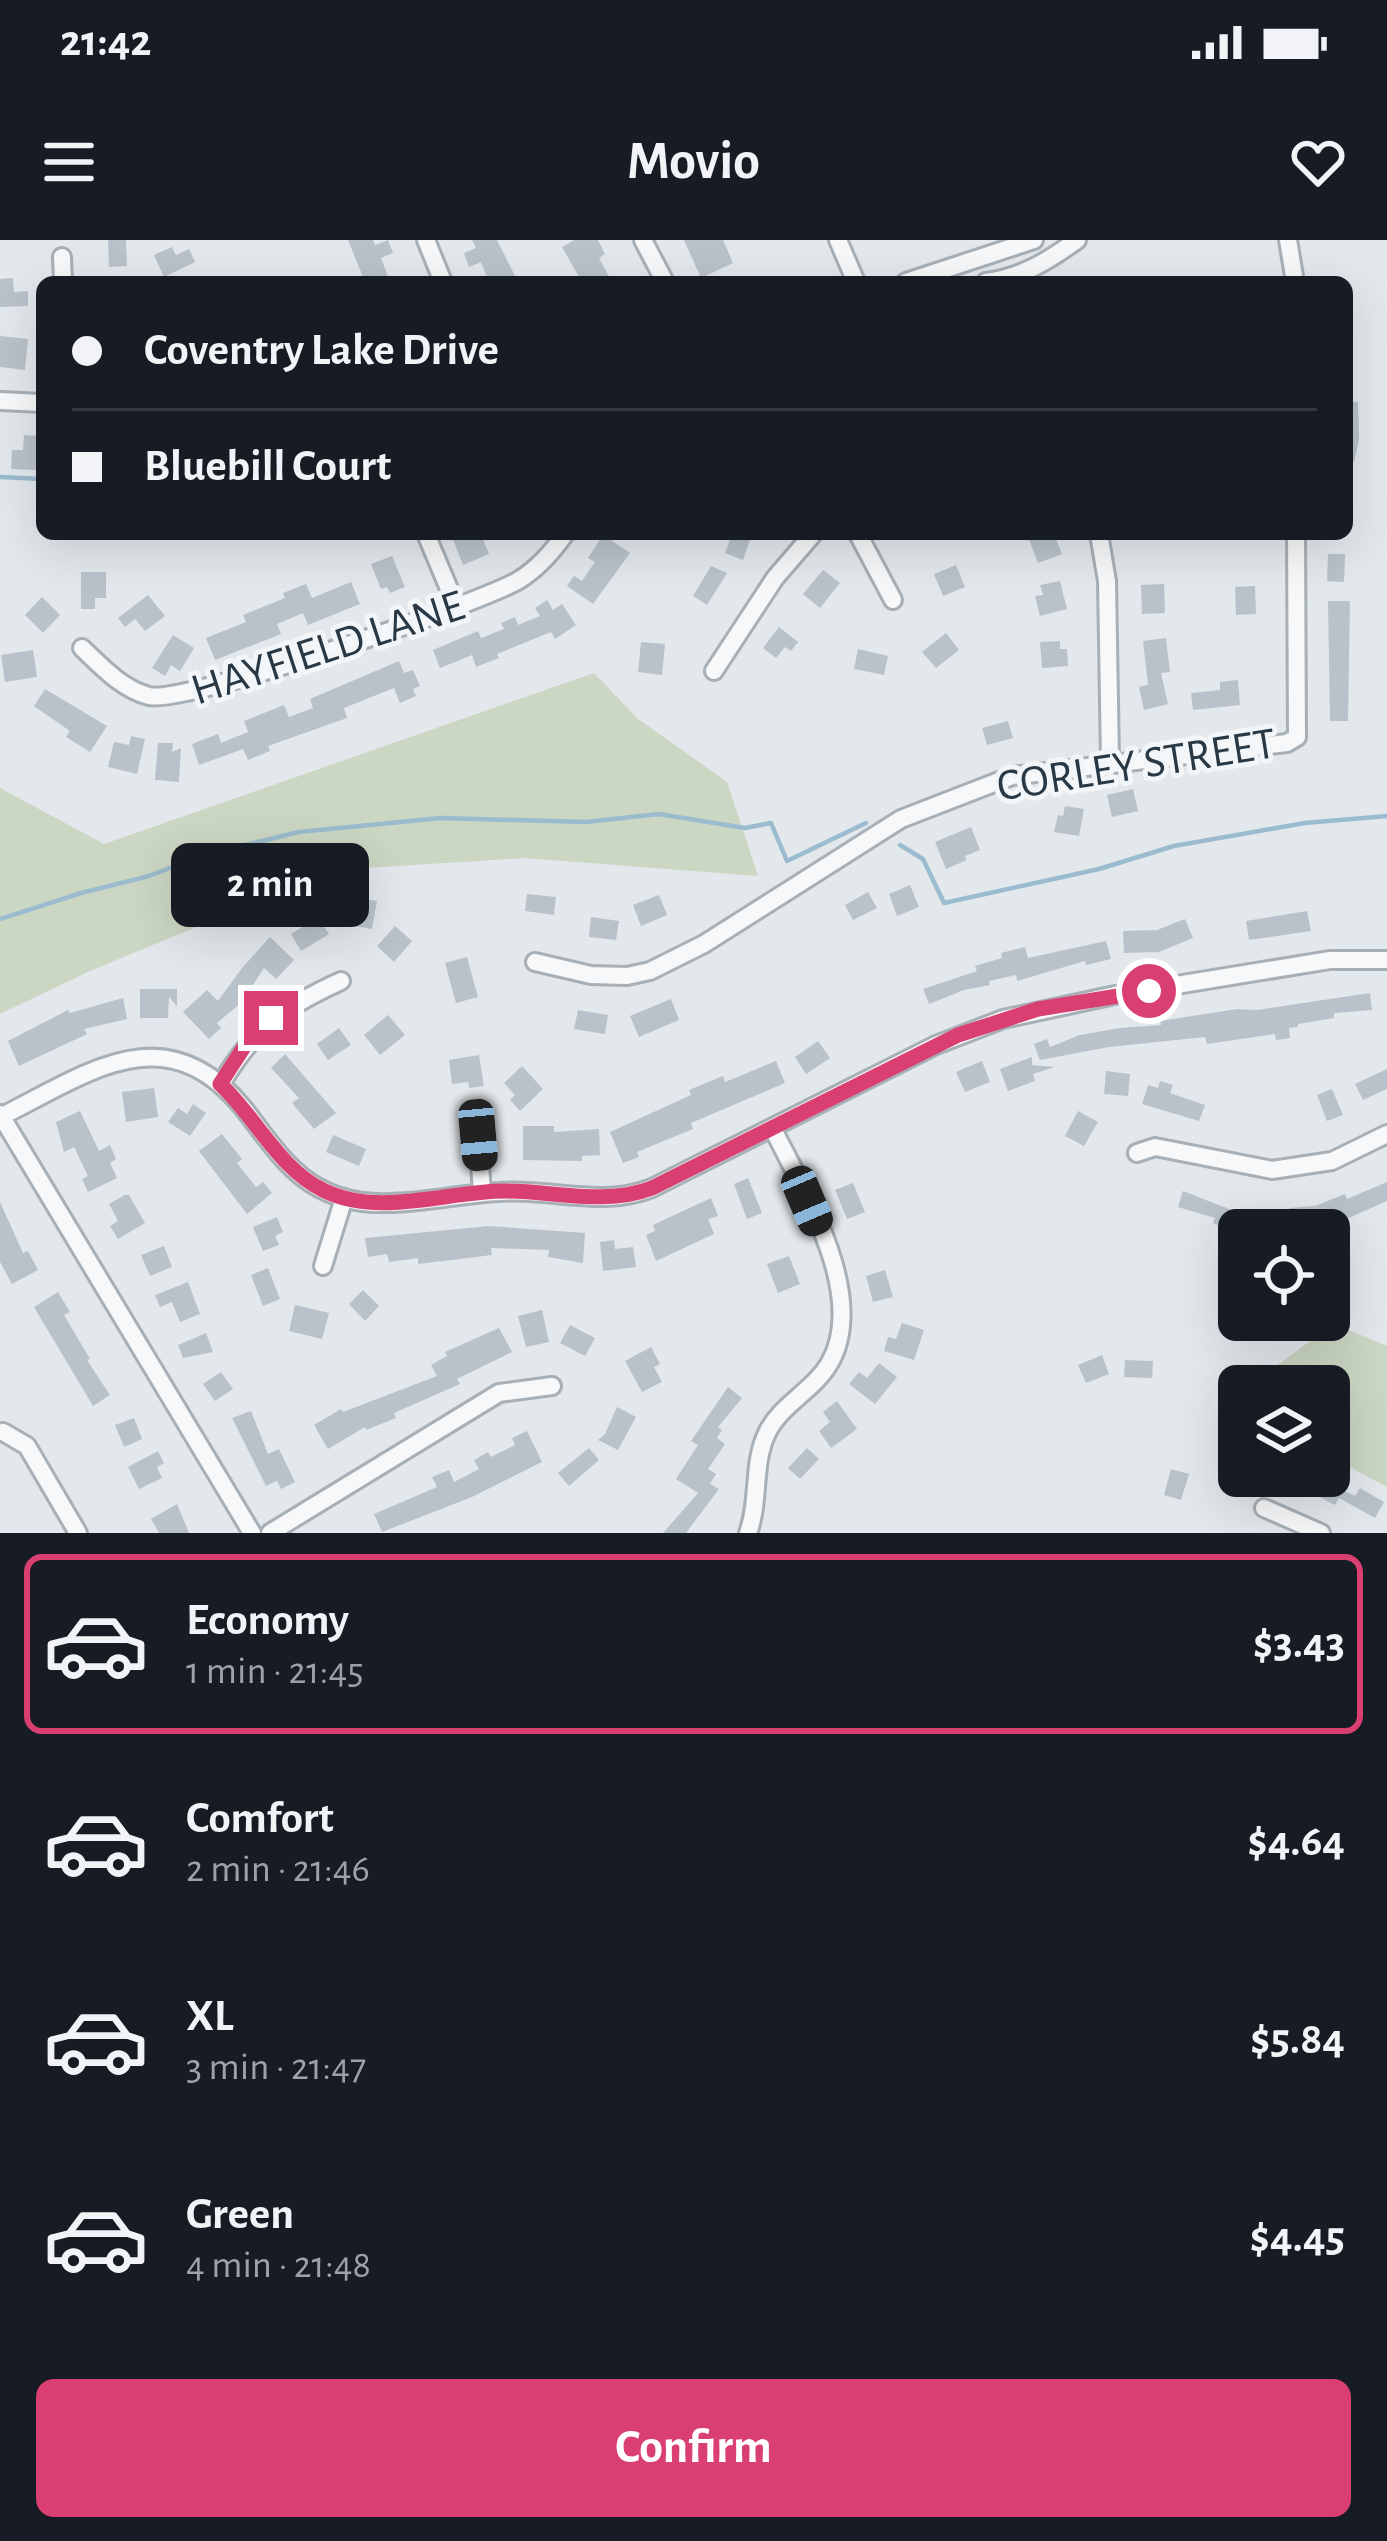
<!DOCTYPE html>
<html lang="en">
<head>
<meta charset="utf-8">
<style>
	:root { --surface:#171b24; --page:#20242c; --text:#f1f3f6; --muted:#9ea1a6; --line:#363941; --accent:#d93f70 }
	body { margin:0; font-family:"Alegreya Sans",sans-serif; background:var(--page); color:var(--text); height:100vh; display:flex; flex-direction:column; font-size:45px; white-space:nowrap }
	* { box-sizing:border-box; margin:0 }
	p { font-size:39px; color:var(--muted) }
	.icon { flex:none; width:66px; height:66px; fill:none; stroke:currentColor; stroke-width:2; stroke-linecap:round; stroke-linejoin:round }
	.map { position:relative; height:1293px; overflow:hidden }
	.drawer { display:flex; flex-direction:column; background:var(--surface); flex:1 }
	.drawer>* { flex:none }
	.banner { position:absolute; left:36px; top:36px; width:1317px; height:264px; border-radius:18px; box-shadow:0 12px 48px #0002; display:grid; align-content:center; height:264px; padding:0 36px; background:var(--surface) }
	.controls { position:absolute; left:1218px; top:969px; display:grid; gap:24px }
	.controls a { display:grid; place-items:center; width:132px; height:132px; border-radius:18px; background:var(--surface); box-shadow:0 12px 48px #0002; font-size:60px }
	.end { position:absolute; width:54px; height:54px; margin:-27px; border:15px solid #d93f70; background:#fff; box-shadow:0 0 0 6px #fff }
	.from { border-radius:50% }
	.bubble { position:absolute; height:84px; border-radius:18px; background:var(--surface); box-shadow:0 12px 48px #0002; font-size:39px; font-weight:700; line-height:84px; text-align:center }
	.car { position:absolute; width:36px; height:72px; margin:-36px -18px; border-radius:15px; box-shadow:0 0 9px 3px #0007; background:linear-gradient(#222 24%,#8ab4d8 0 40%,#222 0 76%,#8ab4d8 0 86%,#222 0) }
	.banner b { display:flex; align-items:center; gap:42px; height:114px; font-size:45px }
	.banner b+b { border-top:3px solid var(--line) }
	.banner i { width:30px; height:30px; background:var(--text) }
	ul { padding:21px 0 0; list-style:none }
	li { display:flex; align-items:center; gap:36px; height:180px; margin:0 24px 18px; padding:0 12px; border:6px solid transparent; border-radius:18px }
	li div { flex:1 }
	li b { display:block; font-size:45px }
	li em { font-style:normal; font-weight:700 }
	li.current { border-color:var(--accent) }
	li>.icon { width:108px; height:108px; stroke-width:1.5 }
	.action { display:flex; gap:24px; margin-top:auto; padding:24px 36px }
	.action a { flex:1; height:138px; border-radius:18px; background:var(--accent); color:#fff; font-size:48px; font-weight:700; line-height:138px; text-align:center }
	.status { display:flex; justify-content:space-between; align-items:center; height:84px; padding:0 60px; background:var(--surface); direction:ltr }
	.status svg { height:33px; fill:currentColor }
	header { display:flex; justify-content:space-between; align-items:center; height:156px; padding:0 36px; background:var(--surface); font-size:54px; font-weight:700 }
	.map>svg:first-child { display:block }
	.green { fill:#cbd6c3 }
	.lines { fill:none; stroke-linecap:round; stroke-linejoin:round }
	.stream { stroke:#9bbcce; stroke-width:4.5 }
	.building { fill:#b9c2ca }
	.minor-casing { stroke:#a7b0b7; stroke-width:22 }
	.minor { stroke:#f6f8f9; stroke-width:16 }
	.route { stroke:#d93f70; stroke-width:15 }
	.labels { text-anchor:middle; stroke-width:10; stroke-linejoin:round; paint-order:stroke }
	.street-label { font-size:45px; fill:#293845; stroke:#f2f6f9 }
</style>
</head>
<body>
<div class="status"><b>21:42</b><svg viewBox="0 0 49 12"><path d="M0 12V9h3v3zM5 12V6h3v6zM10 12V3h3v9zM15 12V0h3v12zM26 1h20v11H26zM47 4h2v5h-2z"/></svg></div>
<header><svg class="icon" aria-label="menu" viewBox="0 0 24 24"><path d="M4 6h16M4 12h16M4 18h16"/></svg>Movio<svg class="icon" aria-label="heart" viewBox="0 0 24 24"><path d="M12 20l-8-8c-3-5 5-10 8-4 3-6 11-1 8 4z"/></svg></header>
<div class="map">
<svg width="1387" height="1293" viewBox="0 0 1387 1293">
	<rect width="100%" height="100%" fill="#e2e8ec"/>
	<g class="green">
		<polygon points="594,433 638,479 727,542 758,636 525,618 334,630 90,731 0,774 0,548 104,604"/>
		<polygon points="1334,1084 1387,1106 1387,1247 1329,1216 1329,1146 1248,1146"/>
	</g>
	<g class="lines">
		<g class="stream">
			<polyline points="0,237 42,239"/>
			<polyline points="900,605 923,619 944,663 1099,629 1174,606 1305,583 1387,576"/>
			<polyline points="0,679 81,653 149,636 204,615 299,592 441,578 586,582 659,574 745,588 771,583 787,621 866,583"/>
		</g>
	</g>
	<g class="building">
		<polygon points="108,0 126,0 127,26 109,27"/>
		<polygon points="348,0 373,0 375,5 388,0 393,13 381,18 390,42 365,42"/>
		<polygon points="472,0 497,0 518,42 489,42 481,22 469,27 464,13 476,8"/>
		<polygon points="574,0 598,0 605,14 599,18 612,42 582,42 562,7"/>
		<polygon points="684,0 723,0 733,23 701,38"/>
		<polygon points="172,7 176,15 189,9 195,22 164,37 154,15"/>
		<polygon points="13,38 14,52 28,51 28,66 0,67 0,39"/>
		<polygon points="0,96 28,99 25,130 0,127"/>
		<polygon points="1347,162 1358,162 1359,200 1354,222 1347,222"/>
		<polygon points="24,195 39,196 37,230 11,229 12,210 23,210"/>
		<polygon points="451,294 481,294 489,314 463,325"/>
		<polygon points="732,294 752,294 743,320 725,313"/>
		<polygon points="1027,294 1054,294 1062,314 1038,323"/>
		<polygon points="603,295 630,313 593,364 567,346 574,336 582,341 595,322 588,318"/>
		<polygon points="1328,314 1345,314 1344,342 1327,341"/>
		<polygon points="392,316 405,347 390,353 387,347 381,349 371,324"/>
		<polygon points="956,325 965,347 943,356 934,334"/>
		<polygon points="711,326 727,333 707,365 693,356"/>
		<polygon points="823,330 840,343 820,368 803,354"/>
		<polygon points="81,332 106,332 106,358 95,358 95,369 81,369"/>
		<polygon points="1060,341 1067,369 1040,376 1035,356 1043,355 1040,345"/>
		<polygon points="351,342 360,364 308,385 303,373 277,384 281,394 215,420 206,398 246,382 243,375 285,358 283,353 306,344 312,358"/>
		<polygon points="1164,344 1165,373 1142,374 1141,345"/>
		<polygon points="1255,346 1256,374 1236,375 1235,347"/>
		<polygon points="148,355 165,376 145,391 135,379 125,387 118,378"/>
		<polygon points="42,357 60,375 43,393 25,375"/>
		<polygon points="547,360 553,370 562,364 576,385 555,399 551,392 497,414 499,418 476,427 472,415 440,428 433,410 478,391 481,398 504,389 501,383 515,377 518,385 540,376 535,368"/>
		<polygon points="1328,361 1350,361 1348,481 1330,481"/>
		<polygon points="779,387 798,402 791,411 785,407 776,418 763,408"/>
		<polygon points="946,393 959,410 936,428 922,412"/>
		<polygon points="173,395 194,408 180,431 171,425 165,436 152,428"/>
		<polygon points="1166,398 1170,432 1161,433 1168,464 1144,470 1139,447 1148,445 1143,401"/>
		<polygon points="1060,401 1060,409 1067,409 1068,426 1042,428 1040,402"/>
		<polygon points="641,402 665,404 662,435 638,432"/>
		<polygon points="858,409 888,416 884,435 854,429"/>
		<polygon points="33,410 37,437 5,442 1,415"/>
		<polygon points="399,421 404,433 413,430 420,446 413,449 416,456 400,463 394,448 344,468 347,478 268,506 270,511 248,520 243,509 199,525 192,504 218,494 221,503 248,492 244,481 284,465 289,477 313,468 310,459"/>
		<polygon points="1238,440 1240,465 1193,470 1191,453 1220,450 1220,442"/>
		<polygon points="45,449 107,486 90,512 66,497 70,491 34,466"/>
		<polygon points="1008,481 1013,498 987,505 982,488"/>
		<polygon points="131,496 145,499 137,534 108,527 114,502 129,505"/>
		<polygon points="158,503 173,503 172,512 181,508 179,542 155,540"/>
		<polygon points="1133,549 1138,571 1112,577 1107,555"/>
		<polygon points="1065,566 1084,569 1079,596 1054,592 1058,575 1063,576"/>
		<polygon points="971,587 980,610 965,616 967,620 946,629 935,602"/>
		<polygon points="910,645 919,667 897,676 889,654"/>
		<polygon points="868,652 877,668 853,680 845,665"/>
		<polygon points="527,654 556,657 554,675 525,671"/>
		<polygon points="342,655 377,661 372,689 337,683"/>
		<polygon points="659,655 667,675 641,686 633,665"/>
		<polygon points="1307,671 1311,691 1249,700 1246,681"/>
		<polygon points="318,677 329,694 301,711 291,694"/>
		<polygon points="591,677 619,681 616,700 589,697"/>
		<polygon points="1185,679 1193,698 1159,712 1124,713 1123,691 1157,690"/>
		<polygon points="395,686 412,701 394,722 377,706"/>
		<polygon points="270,697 294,720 276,739 264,728 241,763 217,783 221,788 209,799 183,772 207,750 218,761 242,728"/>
		<polygon points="1106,701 1111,719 1086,725 1085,721 1017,741 1016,735 989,741 990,745 964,750 929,764 923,749 977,731 975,726 1002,718 1001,713 1025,707 1028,718"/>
		<polygon points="467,717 478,757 456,763 445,723"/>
		<polygon points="140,749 177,749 177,766 169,757 168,778 140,778"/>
		<polygon points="1370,753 1372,770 1334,773 1334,778 1298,784 1298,787 1289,788 1290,798 1276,800 1275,794 1207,804 1205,797 1109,807 1040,820 1034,804 1047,799 1050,807 1080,795 1120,788 1161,785 1160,781 1237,769 1257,770"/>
		<polygon points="123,758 127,779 84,789 87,794 19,826 8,801 68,770 70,773"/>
		<polygon points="671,759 679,780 639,797 630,776"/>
		<polygon points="578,770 608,775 605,794 574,789"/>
		<polygon points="388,775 405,795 380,815 364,795"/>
		<polygon points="339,788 351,805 328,820 317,804"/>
		<polygon points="818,801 830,818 806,834 795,817"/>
		<polygon points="285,814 336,873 314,889 292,863 299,858 271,828"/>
		<polygon points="479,815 484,846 469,848 468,842 452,844 449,820"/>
		<polygon points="1032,817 1032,825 1055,827 1033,834 1035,841 1008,851 1000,829"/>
		<polygon points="776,821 785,843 691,883 693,889 637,912 639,917 623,923 610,892 691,855 689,850 723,836 725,842"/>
		<polygon points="982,821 990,842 965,852 956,832"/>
		<polygon points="522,826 543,849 520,871 510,860 515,855 504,843"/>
		<polygon points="1387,829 1387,849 1363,860 1355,844"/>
		<polygon points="1106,831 1130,834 1128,856 1104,854"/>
		<polygon points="1160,841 1173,845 1170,853 1205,865 1199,881 1142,864 1148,845 1158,848"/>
		<polygon points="154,848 158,877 126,882 122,852"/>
		<polygon points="1332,849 1343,875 1327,881 1317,855"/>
		<polygon points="193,864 206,873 190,896 168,882 178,868 187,874"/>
		<polygon points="80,871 99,911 110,905 116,919 110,923 117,938 88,952 82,939 88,936 74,907 64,912 56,882"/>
		<polygon points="1078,871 1098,882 1084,906 1065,896"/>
		<polygon points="523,886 554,886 554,892 599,889 600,915 582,916 582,921 523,920"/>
		<polygon points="222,894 242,919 237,923 256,947 263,942 272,953 247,974 199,911"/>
		<polygon points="333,895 366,909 359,926 326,912"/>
		<polygon points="748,938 762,973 747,979 734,944"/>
		<polygon points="1387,942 1387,961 1344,980 1348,990 1338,994 1336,990 1310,990 1308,982 1277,987 1277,990 1255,990 1257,970 1290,973 1289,968 1315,966 1345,954 1347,959"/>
		<polygon points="853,943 865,972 847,979 835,950"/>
		<polygon points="1183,951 1242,974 1236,988 1230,990 1213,983 1215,978 1178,967"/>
		<polygon points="125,955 129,955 145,983 118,999 110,986 118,981 109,964"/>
		<polygon points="711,958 718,976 708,979 714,994 656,1021 646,995 655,991 653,985"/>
		<polygon points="0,962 23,1013 28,1011 38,1030 12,1044 0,1022"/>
		<polygon points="277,977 283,992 275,996 279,1005 263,1011 253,987"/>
		<polygon points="489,986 585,993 583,1023 548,1017 549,1010 491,1008 492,1015 418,1024 418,1018 389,1022 387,1014 368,1017 365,998"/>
		<polygon points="614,1000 615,1009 633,1007 636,1027 603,1031 600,1002"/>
		<polygon points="164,1006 172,1027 150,1036 141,1015"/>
		<polygon points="789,1016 800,1044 778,1053 767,1024"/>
		<polygon points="268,1028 280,1059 263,1066 251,1035"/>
		<polygon points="885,1030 893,1057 873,1062 866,1036"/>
		<polygon points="188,1042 200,1074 180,1082 172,1062 160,1067 155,1055"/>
		<polygon points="363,1050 379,1066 365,1081 349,1064"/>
		<polygon points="58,1052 70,1072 64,1075 90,1119 87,1120 110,1155 93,1166 34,1067"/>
		<polygon points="295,1065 329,1073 322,1099 289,1091"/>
		<polygon points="542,1070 549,1102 526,1107 518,1076"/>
		<polygon points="902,1083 924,1090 914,1120 884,1111 888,1097 896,1099"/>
		<polygon points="570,1085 595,1098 585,1116 560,1103"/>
		<polygon points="499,1088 512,1112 457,1139 460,1144 394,1173 396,1178 366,1190 365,1187 328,1209 314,1185 341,1169 343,1172 437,1136 431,1125 447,1116 445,1112"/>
		<polygon points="206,1093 213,1112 183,1118 178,1105"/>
		<polygon points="651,1107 660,1124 654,1127 662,1142 642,1152 625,1121"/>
		<polygon points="1102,1115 1109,1134 1086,1143 1078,1125"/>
		<polygon points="1125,1120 1153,1121 1152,1138 1124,1137"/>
		<polygon points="879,1123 897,1137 875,1164 849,1144 859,1132 867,1138"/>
		<polygon points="221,1132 233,1149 215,1161 203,1144"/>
		<polygon points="728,1147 742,1158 718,1187 722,1190 717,1198 725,1204 708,1229 716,1234 710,1244 719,1249 686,1293 663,1293 698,1253 676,1239 698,1205 691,1201"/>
		<polygon points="837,1161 857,1189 831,1208 819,1191 830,1182 823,1172"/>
		<polygon points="617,1167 636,1177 618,1210 598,1200 605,1194"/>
		<polygon points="251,1171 268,1214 279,1209 295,1242 281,1249 277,1241 266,1246 232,1178"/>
		<polygon points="134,1178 142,1199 124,1207 115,1185"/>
		<polygon points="527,1191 542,1222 472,1257 382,1292 374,1274 437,1247 432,1237 449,1230 454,1242 479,1229 474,1220 488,1212 491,1217 515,1205 512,1198"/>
		<polygon points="589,1208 599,1220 569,1246 558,1233"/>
		<polygon points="807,1208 819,1219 800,1239 788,1228"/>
		<polygon points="158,1211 164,1223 157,1227 162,1238 139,1249 128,1227"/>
		<polygon points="1171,1229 1189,1234 1181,1260 1164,1255"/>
		<polygon points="1319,1239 1355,1256 1360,1248 1384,1262 1375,1278 1339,1258 1335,1265 1312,1253"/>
		<polygon points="177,1264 189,1293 159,1293 151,1279"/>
	</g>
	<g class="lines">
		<defs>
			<g id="minor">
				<polyline points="426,0 443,42"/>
				<polyline points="643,0 665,42"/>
				<polyline points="838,0 856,42"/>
				<polyline points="1288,0 1295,42"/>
				<polyline points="62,17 63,42"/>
				<polyline points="906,42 1034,0"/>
				<path d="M986,42c36,-5 62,-21 91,-42"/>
				<polyline points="0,161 42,163"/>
				<polyline points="426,294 457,368"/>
				<polyline points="858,294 893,360"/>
				<polyline points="1099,294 1107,341 1110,521"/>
				<path d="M82,408c20,19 40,41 67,48 36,8 330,-92 370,-116 18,-11 34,-29 46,-46"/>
				<polyline points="714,431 775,338 813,294"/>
				<polyline points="535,722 591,735 627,736 650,731 704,704 901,579 1012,536 1287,503 1297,497 1296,294"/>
				<path d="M221,844c34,-57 61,-76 120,-103"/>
				<polyline points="0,874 252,1293"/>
				<path d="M2,876c86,-43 164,-103 242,-7 22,28 43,62 75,79 13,7 28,12 43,14 44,5 93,-8 137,-10 51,-4 104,16 153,-4l284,-143 67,-26 112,-24 215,-35h57"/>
				<polyline points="478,895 482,953"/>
				<polyline points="1137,913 1155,907 1272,930 1332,921 1387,894"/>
				<polyline points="323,1026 344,958"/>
				<polyline points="3,1192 27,1206 78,1293"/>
				<polyline points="1264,1268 1321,1293"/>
				<polyline points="270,1293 499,1153 552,1146"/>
				<path d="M748,1293c12,-32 4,-69 19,-100 13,-28 46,-42 62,-69 40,-67 -25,-172 -56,-235"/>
			</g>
		</defs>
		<use href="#minor" class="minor-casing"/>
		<use href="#minor" class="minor"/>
	</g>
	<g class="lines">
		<path class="route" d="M271,778l-27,29 -24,37c36,33 58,84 103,106 55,28 124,1 182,1 50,0 100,15 147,-3l306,-153 80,-26 111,-18"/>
	</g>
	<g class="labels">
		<g class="street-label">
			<text transform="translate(327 406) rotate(-18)" y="16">HAYFIELD LANE</text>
			<text transform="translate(1136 523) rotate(-9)" y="16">CORLEY STREET</text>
		</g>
	</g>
</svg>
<div class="controls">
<a><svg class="icon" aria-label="locate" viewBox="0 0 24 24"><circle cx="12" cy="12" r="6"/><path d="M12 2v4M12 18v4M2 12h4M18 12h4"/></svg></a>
<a><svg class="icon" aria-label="layers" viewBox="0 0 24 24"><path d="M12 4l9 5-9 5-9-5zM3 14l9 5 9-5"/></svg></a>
</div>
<i class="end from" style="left:1149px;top:751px"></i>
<i class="end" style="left:271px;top:778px"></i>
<div class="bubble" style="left:171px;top:603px;width:198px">2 min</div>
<i class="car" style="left:478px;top:895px;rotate:175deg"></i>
<i class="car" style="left:807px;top:961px;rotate:157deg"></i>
<div class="banner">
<b><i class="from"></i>Coventry Lake Drive</b>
<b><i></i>Bluebill Court</b>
</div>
</div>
<section class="drawer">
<ul>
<li class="current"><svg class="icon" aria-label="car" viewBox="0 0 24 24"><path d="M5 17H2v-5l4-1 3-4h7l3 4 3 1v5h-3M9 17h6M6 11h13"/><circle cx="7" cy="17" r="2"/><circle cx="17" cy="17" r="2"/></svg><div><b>Economy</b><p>1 min · 21:45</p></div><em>$3.43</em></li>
<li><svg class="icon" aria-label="car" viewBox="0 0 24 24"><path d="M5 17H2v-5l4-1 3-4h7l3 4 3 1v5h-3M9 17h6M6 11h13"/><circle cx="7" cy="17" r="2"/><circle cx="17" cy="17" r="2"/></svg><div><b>Comfort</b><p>2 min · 21:46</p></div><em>$4.64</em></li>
<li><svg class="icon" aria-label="car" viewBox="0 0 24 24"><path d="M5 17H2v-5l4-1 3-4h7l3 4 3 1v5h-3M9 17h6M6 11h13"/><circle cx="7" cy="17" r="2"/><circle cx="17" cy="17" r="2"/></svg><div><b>XL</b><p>3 min · 21:47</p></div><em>$5.84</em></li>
<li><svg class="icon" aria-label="car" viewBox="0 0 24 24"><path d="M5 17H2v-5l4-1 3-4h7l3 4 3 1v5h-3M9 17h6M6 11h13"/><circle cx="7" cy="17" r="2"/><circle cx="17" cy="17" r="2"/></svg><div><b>Green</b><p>4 min · 21:48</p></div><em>$4.45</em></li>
</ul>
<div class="action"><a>Confirm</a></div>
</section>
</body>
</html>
